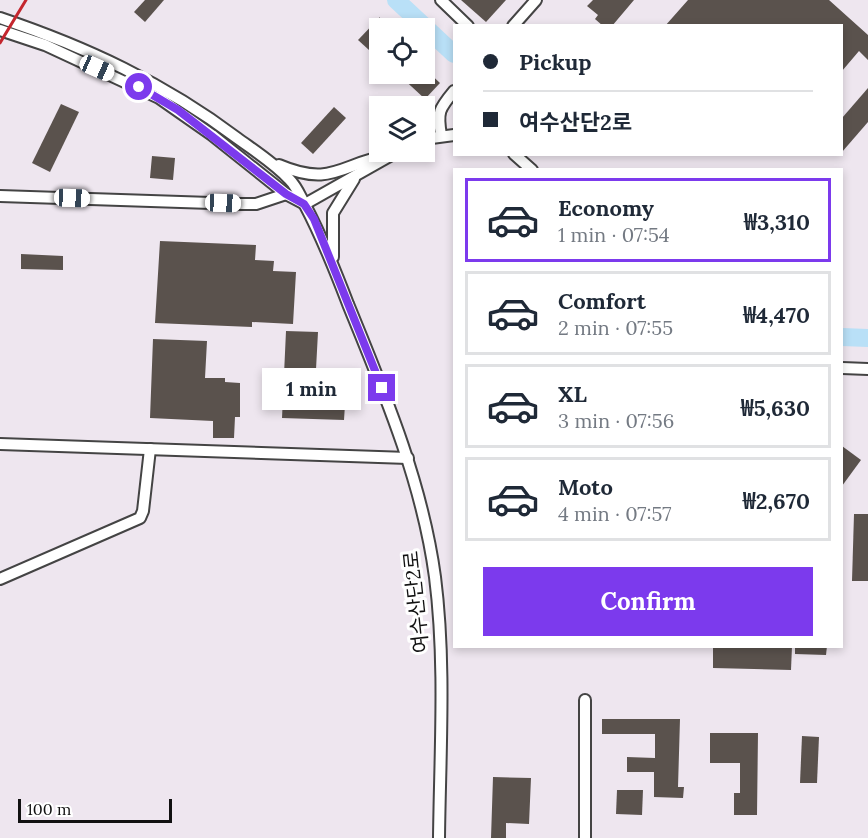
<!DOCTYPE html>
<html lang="en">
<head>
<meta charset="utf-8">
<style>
	:root { --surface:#fff; --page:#f2f2f3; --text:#1f2937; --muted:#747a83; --line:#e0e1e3; --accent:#7c3aed }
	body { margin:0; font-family:Lora,"Noto Sans KR",serif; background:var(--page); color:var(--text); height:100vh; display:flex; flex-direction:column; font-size:22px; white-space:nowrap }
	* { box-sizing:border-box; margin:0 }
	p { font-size:20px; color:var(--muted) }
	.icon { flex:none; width:33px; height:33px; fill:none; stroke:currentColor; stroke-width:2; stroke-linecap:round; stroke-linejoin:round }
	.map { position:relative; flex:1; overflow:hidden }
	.panel { position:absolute; left:453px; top:168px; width:390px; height:480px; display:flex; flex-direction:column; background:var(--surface); border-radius:0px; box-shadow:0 3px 9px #0003 }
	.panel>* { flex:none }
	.guide { position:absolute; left:453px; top:24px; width:390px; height:132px; border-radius:0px; box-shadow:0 3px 9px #0003; display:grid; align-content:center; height:132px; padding:0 30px; background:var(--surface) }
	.buttons { position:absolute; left:369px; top:18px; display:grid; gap:12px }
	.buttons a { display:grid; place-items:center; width:66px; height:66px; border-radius:0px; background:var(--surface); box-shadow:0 3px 9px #0003; font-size:30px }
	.scale { position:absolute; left:18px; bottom:15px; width:154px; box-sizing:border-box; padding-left:6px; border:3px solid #111; border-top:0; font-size:16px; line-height:21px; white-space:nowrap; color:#111; -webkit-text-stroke:4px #fff; paint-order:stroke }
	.end { position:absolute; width:27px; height:27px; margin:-14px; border:8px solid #7c3aed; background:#fff; box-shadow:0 0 0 3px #fff }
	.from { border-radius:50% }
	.bubble { position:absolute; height:42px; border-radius:0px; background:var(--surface); box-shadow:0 3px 9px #0003; font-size:20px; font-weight:700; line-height:42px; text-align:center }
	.car { position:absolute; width:18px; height:36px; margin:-18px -9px; border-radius:8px; box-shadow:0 0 4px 2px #0007; background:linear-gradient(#fff 24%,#345 0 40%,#fff 0 76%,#345 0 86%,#fff 0) }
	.guide b { display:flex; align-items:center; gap:21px; height:57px; font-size:22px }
	.guide b+b { border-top:2px solid var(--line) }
	.guide i { width:15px; height:15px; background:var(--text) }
	ul { padding:10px 0 0; list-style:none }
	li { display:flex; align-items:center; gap:18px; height:84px; margin:0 12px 9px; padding:0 18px; border:3px solid var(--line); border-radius:0px }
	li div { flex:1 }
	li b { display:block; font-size:22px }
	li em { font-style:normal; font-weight:700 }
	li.selected { border-color:var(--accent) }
	li>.icon { width:54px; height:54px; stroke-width:1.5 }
	.primary-button { display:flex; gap:12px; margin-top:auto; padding:12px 30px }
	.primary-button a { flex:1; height:69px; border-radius:0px; background:var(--accent); color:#fff; font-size:24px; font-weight:700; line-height:69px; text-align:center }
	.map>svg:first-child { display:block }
	.industrial { fill:#eee6ef; fill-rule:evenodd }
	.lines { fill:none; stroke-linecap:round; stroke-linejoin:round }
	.river { stroke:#b9e0f7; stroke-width:18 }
	.building { fill:#5a524d }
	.minor-casing { stroke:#444; stroke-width:14 }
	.minor { stroke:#fff; stroke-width:10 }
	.rail { stroke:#c4262e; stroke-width:3 }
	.route { stroke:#7c3aed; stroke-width:8 }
	.labels { text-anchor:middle; stroke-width:6; stroke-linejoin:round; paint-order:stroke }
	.street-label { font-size:20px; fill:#111; stroke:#fff }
</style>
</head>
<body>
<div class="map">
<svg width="868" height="838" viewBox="0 0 868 838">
	<rect width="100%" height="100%" fill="#fffdf5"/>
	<path class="industrial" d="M0,0h868v838h-868zM454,26h388v128h-388zM380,28h44v46h-44zM380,106h44v46h-44zM454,170h388v476h-388z"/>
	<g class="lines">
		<g class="river">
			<polyline points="396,0 454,54"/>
			<polyline points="842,337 868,338"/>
		</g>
	</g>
	<g class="building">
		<polygon points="145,0 164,0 145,22 134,12"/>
		<polygon points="461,0 506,0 486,22"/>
		<polygon points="593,0 634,0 612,26 603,26 595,19 598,15 587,6"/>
		<polygon points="688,0 829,0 868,35 868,60 859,51 842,71 842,26 665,26"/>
		<polygon points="380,17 380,60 358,40"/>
		<polygon points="424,68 440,83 425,99 398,74 424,74"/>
		<polygon points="868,88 868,122 842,152 842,118"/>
		<polygon points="61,104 79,112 50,172 32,163"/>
		<polygon points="334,107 346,118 313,154 301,143"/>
		<polygon points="152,156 175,158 173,180 150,178"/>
		<polygon points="160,241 256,245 255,260 274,261 273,271 296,272 293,324 252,322 252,327 155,323"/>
		<polygon points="21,254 63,256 63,270 21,269"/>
		<polygon points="286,331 318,332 315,388 346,389 344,420 282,418"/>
		<polygon points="153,339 207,341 205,378 225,378 225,382 240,383 240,417 235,417 234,438 213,438 213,421 150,418"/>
		<polygon points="842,446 861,460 842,486"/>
		<polygon points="854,514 868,514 868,581 852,581"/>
		<polygon points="713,646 792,646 791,670 713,668"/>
		<polygon points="795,646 827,646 826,655 795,654"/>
		<polygon points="602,719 680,719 678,787 684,787 683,798 654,797 654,772 627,772 627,757 655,758 655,734 602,734"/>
		<polygon points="710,733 758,733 757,815 734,815 734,793 740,793 740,763 710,763"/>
		<polygon points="802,736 819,737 817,783 800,783"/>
		<polygon points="493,777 531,778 529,824 506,823 506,838 491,838"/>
		<polygon points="617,790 643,790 642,815 616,814"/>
	</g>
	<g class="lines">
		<defs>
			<g id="minor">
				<polyline points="441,0 468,26"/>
				<path d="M0,18c86,29 164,65 237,120 18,13 37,25 52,41 8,8 11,17 16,26 17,32 30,65 43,99 36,88 74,177 87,273 11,86 5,174 4,261"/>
				<polyline points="513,26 536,0"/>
				<polyline points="0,30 45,45 159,98 212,135 286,194 305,204"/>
				<path d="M441,135c-4,-23 -2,-26 13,-44"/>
				<polyline points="424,139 454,135"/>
				<polyline points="514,154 532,170"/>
				<path d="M279,165c54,23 62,-2 111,-10"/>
				<polyline points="0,196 241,204 256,204 286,194"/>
				<polyline points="305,204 397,152"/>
				<polyline points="333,257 333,213 354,179"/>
				<polyline points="842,368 868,369"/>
				<polyline points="0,444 408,458"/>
				<polyline points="0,579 140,518 143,511 150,449"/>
				<polyline points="585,838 585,700"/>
			</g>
		</defs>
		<use href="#minor" class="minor-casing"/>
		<use href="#minor" class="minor"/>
		<polyline class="rail" points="0,43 26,0"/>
	</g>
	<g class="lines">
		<polyline class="route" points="139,87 178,110 286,194 304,204 314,219 382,388"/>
	</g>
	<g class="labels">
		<g class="street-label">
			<text transform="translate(416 602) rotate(-96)" y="7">여수산단2로</text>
		</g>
	</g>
</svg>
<div class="buttons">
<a><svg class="icon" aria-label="locate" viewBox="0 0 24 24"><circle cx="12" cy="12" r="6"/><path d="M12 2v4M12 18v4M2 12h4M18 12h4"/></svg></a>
<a><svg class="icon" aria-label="layers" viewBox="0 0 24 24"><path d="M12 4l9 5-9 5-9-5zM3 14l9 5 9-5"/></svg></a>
</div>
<div class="scale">100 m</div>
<i class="end from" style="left:139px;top:87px"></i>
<i class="end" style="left:382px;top:388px"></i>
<div class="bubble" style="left:262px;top:368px;width:99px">1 min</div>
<i class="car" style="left:97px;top:68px;rotate:114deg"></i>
<i class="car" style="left:72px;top:198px;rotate:92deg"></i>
<i class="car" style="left:223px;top:203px;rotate:92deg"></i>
<div class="guide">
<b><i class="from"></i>Pickup</b>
<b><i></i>여수산단2로</b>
</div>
<section class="panel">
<ul>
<li class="selected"><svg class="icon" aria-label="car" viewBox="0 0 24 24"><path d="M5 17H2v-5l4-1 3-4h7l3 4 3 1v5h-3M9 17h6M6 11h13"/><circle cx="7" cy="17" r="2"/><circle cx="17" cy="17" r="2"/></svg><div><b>Economy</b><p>1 min · 07:54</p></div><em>₩3,310</em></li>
<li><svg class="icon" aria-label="car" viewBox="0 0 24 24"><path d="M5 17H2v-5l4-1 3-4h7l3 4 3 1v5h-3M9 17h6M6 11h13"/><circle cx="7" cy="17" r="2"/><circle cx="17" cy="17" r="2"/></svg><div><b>Comfort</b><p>2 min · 07:55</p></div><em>₩4,470</em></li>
<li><svg class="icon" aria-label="car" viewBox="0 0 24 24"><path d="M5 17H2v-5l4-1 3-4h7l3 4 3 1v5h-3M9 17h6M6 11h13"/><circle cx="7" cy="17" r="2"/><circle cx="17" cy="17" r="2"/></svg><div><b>XL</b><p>3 min · 07:56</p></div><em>₩5,630</em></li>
<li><svg class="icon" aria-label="car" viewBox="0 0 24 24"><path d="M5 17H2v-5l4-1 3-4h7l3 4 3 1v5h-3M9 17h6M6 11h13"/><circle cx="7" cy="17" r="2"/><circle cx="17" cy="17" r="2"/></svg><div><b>Moto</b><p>4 min · 07:57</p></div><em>₩2,670</em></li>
</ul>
<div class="primary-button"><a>Confirm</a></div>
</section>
</div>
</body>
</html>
